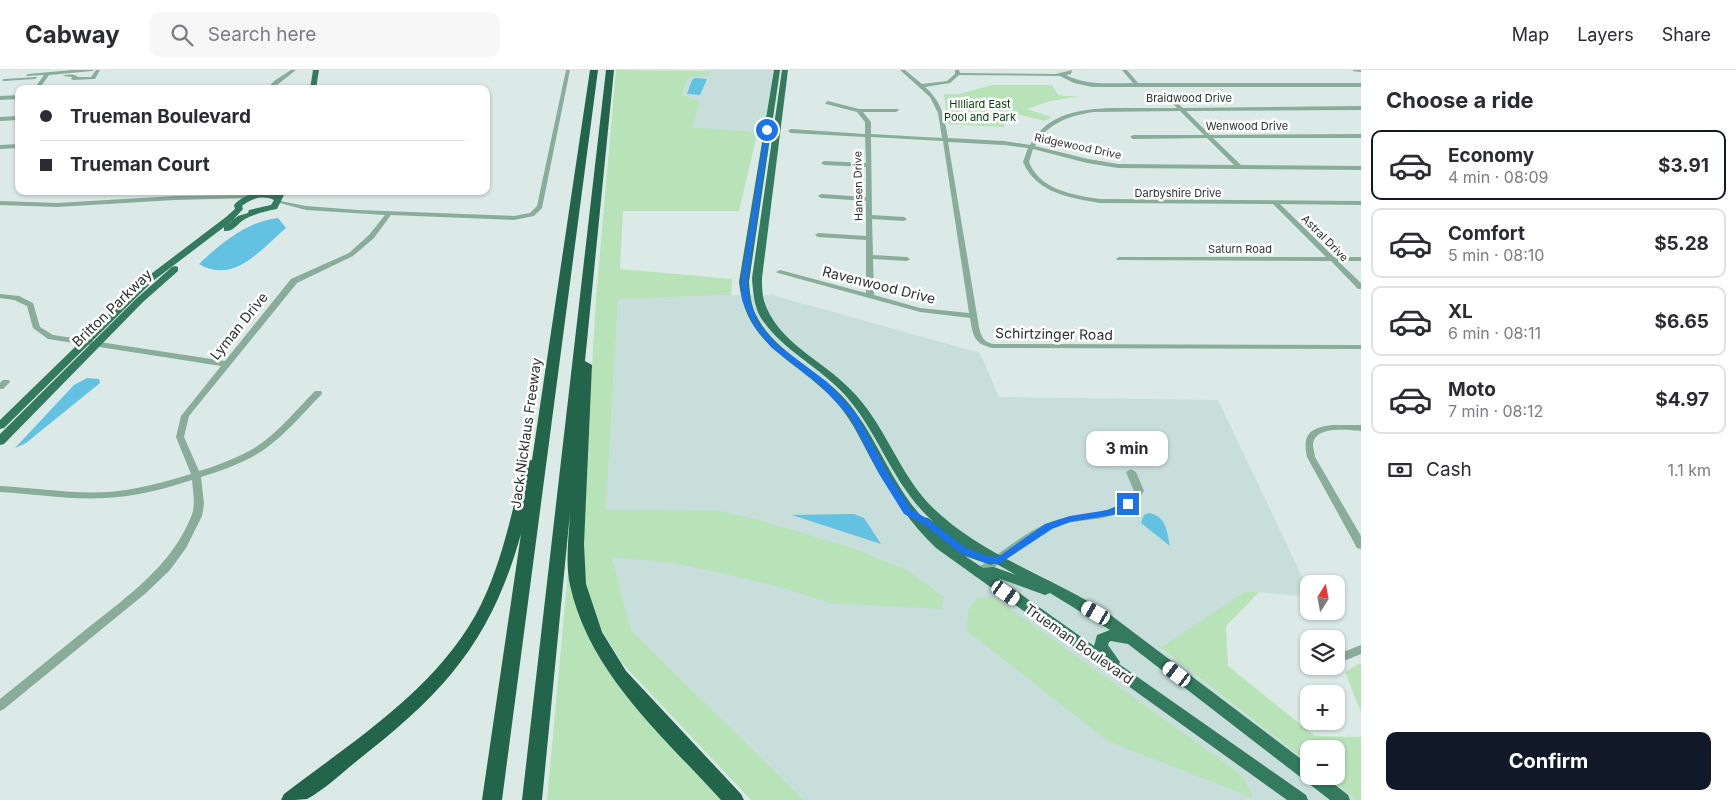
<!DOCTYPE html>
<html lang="en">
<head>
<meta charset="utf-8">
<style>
	:root { --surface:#fff; --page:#f7f7f7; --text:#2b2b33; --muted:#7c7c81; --line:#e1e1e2; --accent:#111827 }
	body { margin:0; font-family:Inter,sans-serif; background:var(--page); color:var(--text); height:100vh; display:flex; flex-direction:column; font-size:19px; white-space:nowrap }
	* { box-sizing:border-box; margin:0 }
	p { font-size:16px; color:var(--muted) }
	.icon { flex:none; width:28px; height:28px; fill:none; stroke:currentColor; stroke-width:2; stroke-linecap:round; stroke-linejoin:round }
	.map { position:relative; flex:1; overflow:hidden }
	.panel { display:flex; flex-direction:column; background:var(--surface); width:375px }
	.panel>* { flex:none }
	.guide { position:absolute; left:15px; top:15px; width:475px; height:110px; border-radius:10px; box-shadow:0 1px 4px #0004; display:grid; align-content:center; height:110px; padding:0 25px; background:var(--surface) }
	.needle { width:32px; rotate:11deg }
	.tools { position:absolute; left:1300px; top:505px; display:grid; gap:10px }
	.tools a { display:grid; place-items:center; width:45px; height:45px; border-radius:10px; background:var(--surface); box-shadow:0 1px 4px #0004; font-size:25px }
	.end { position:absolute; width:22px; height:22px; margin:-11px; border:6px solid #1a73e8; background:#fff; box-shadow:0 0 0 2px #fff }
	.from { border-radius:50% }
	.bubble { position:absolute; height:35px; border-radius:10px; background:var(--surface); box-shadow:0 1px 4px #0004; font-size:16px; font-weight:700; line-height:35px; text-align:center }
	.car { position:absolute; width:15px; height:30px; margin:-15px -8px; border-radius:6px; box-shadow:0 0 4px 1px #0007; background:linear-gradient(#fff 24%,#345 0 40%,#fff 0 76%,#345 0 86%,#fff 0) }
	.guide b { display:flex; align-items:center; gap:18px; height:48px; font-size:19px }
	.guide b+b { border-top:1px solid var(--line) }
	.guide i { width:12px; height:12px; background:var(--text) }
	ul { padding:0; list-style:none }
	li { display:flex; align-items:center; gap:15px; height:70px; margin:0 10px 8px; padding:0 15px; border:2px solid var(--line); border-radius:10px }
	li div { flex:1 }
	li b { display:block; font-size:19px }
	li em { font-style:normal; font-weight:700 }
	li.selected { border-color:var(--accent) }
	li>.icon { width:45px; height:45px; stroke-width:1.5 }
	h2 { padding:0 25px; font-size:22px; line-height:60px }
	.pay { display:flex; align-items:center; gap:12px; height:55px; padding:0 25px; font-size:19px }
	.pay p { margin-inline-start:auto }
	.cta { display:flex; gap:10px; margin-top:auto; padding:10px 25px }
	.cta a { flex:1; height:58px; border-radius:10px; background:var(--accent); color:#fff; font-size:20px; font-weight:700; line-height:58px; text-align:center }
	header { display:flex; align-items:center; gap:30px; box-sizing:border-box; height:70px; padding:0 25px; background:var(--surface); border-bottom:1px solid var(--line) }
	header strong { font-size:24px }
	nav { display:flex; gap:28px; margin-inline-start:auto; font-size:18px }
	.search { width:350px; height:45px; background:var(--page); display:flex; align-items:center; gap:12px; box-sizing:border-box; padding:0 18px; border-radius:10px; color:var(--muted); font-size:19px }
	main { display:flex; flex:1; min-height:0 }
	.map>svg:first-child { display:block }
	.built { fill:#c7deda }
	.green { fill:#b8e2b7 }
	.water { fill:#63c1e2 }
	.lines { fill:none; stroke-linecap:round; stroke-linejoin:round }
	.minor { fill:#89ac9b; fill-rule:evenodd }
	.major { fill:#337a5e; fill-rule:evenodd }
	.highway { fill:#22654b; fill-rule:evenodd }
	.route { fill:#1a73e8 }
	.labels { text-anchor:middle; stroke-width:5; stroke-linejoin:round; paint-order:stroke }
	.far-street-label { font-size:11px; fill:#2b3130; stroke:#fff }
	.far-park-label { font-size:11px; fill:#003f07; stroke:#fff }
	.street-label { font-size:14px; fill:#2b3130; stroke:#fff }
</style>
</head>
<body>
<header>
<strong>Cabway</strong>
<div class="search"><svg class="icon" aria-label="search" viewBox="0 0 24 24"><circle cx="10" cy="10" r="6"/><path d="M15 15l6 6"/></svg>Search here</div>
<nav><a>Map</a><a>Layers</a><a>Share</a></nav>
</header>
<main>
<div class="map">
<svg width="1361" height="730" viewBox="0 0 1361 730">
	<rect width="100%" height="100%" fill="#dbeae7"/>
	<g class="built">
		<polygon points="704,0 781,0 771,58 757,64 747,61 693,59 682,26 689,7 707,2"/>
		<polygon points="731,225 772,225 980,283 999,327 1218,330 1309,521 1309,527 1246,521 1161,579 1309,693 1309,706 1326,706 1357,730 804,730 631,560 612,487 606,441 618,229"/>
	</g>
	<g class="green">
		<polygon points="616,0 707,1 710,5 689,7 682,25 699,31 693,58 747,61 757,64 739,141 623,141 620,199 732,209 731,225 618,229 606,440 720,441 755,449 855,479 908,501 944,527 941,539 831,533 773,515 676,493 612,487 631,560 804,730 751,730 623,594 599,556 586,520 583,449 596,229"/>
		<polygon points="992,15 1052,15 1058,25 1078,27 1050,31 1027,39 1052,47 1045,51 1013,43 1005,45 1004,57 948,54 944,24 959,24"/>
		<polygon points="568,502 572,502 592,570 728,730 547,730"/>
		<polygon points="1246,521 1259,522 1226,556 1228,596 1315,666 1361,667 1361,730 1357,730 1326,706 1336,706 1336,679 1309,679 1309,693 1161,578"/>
		<polygon points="992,526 1242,705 1253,728 1108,671 966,560 969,539 977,528"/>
		<polygon points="1360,593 1361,595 1361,642 1345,602"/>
	</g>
	<g class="water">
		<polygon points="695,8 707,9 700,25 687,24 692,10"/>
		<path d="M278,148l8,10c-25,21 -52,57 -87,36 21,-20 49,-43 79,-46z"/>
		<polygon points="87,308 99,309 100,313 26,373 15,378 74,315"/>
		<path d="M1149,443c17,3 18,18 21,33l-29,-23 3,-8z"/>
		<polygon points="854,444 864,448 881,474 792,445"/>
	</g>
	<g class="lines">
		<g class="minor">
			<polygon points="73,0 94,0 92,1 49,5 39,19 34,19 44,5 28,6 26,5 28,4"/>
			<path d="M96,0h4l-5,9h-2l-20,1 -2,-1 1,-2 -9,-1c3,-2 11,-2 14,0v1h14z"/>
			<polygon points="291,0 296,0 272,19 267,19 274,11"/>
			<path d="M566,0h4l-28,138 -8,8 -20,4 -123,-5 -17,23 -21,18 -56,27 -108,133 -5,21 15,34c20,-6 40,-14 57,-24 23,-15 40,-37 59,-56h6l1,2 -1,2c-18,18 -35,39 -56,54 -19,13 -42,21 -64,28l3,27 -2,12 -16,32 -16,22 -24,23 -142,116 -4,2v-12c30,-24 59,-48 89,-72 39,-31 82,-61 102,-110 5,-11 2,-25 1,-37 -28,9 -58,17 -87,18 -35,2 -70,-4 -105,-6v-6c36,2 72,8 108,6 28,-2 56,-10 83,-18l-15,-37 5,-21 40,-50 -173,-27 -15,-11 -6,-22 -13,-6 -14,-2v-4l19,2 14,7 7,24 13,8 172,26 66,-82 58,-26 20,-18 16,-20 -79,-5 -30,-8v-2l30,6 52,4 156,6 16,-3 7,-7z"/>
			<path d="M900,0h5l17,14 25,-3 8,-7v-4h4l1,3 96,1 16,-4 -1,4 -5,1c21,11 43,8 67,8l-11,-13h5l11,13h223v4h-269l-18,-4 -14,-7 -101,-1 -9,8 -25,4c17,15 19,29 23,51l56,3 26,4c19,-36 60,-37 96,-37 17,0 34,0 51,0l-13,-13 3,-2 16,15 178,-2v4l-175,1 24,24 151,-1v4h-148l28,27 120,1v4l-243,-2 -31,-5 -54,-14 -4,13c11,28 44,33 71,37l261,2v4l-81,-1 54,53h27v4h-23l23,22v6h-3l-27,-28 -214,-1 -1,-1 3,-2h207l-53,-53 -173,-1c-30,-5 -64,-10 -77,-41l5,-14 -24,-3 -56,-3 31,185c2,9 4,15 14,17l368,1v4l-368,-1c-19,-4 -20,-12 -23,-30l-50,-6 -142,-39 -2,-1 4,-2 86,23v-53l-48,-3 -3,-2 3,-2 48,3v-35l-45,-3 -3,-2 3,-2 45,3v-30l-42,-2 -3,-2 3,-2 42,2 -1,-26 -74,-4 -3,-2 3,-2 74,5v-12l-8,-10 -31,-8 -1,-1 3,-2 31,8h39l1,1 -3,2h-33l8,10v12l71,4 -4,-25 -8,-16zM1180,41l24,24h-71l-3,2 3,2 74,-1 27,27 -116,-1 -30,-5 -53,-13c12,-23 34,-30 58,-34zM871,67l72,4 26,172 -49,-5 -46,-13 -1,-36 34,2 3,-2 -3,-2 -34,-2 -1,-36 32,2 3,-2 -3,-2 -32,-2z"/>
			<polygon points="1353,0 1361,0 1361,2 1353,1"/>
			<polygon points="37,7 37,8 35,9 4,11 2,10 4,9"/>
			<polygon points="19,25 19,29 0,30 0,26"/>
			<polygon points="19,46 19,50 0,51 0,47"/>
			<polygon points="19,74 19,78 0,79 0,75"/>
			<polygon points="250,125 252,126 252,128 175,130 57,137 0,135 0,131 57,133 175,126"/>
			<polygon points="3,310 9,310 10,312 3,319 0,319 0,313"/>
			<path d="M1332,355h29v6c-13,-1 -47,-6 -48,14 0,4 2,8 2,12l46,79v13l-4,-1 -50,-91c-5,-23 3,-29 25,-32z"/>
			<path d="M1131,399l5,3 8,19c-25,37 -59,23 -93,37 -25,12 -46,33 -69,48l-4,1 -4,-1 -1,-3 1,-3c28,-16 52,-41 83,-50 28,-9 57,-3 77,-29l-8,-19z"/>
			<polygon points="1361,575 1361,584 1336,594 1336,585"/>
		</g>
		<g class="major">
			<polygon points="313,0 319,0 316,19 310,19"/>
			<path d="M774,0h6l-31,212c1,12 2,23 7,33 18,37 62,54 89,84 31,35 45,83 77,118l6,1 6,4c-41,-35 -54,-88 -89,-127 -26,-29 -62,-44 -84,-77 -7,-12 -8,-26 -9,-40l30,-208h6l-26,208c0,7 0,16 2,23 13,41 58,59 86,88 35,34 48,84 82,118 49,48 119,70 176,106l201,152v11h15l24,19 2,5h-20l-202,-156 -17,-3 -2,1 -1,3 12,17 -1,2 187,131 2,5h-21l-351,-252c-24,-23 -42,-49 -59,-78 -13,-23 -23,-48 -41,-68 -39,-43 -90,-54 -97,-120zM965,486l26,9 4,-2 21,12 -22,-8 -11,1zM998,508l47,17 5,-2 60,37 -13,5 -3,11z"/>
			<path d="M278,121h8l-9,18c-12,2 -26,6 -35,12 -6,5 -10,11 -18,10v-4l14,-11 10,-3 1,-3 22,-5 3,-5c-11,-5 -23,-2 -32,6l1,3 -11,12 -79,60 -149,147 -4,1v-9l147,-143 79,-60 9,-8 -1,-4c11,-12 27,-14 42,-10z"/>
			<polygon points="175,196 178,197 178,201 143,232 4,374 0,375 0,364 137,228 172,197"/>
		</g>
		<g class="highway">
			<path d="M590,0h8l-96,730h-20l39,-266c-30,107 -76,158 -163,226 -14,11 -35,31 -51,39 -6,1 -19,1 -26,1l3,-6c68,-52 148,-102 191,-178 26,-47 36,-101 49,-152l2,-3 6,-1z"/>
			<path d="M606,0h8l-29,291 7,4 -8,179 2,40 16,48 24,39 115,123 3,6h-23c-58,-64 -132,-127 -151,-215 -5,-23 -1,-49 0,-72l-28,287h-20z"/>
		</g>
	</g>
	<polygon class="route" points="767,59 770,60 747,212 749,230 759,254 776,274 827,312 856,344 889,405 911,439 929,450 966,478 987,486 998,487 1045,454 1070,446 1108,440 1128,431 1133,434 1131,436 1113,445 1070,452 1052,459 999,494 986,493 960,483 923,454 904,444 880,405 850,347 821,316 771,277 754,256 742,230 741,212 765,60"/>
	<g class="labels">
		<g class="far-street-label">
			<text x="1189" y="32">Braidwood Drive</text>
			<text x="1247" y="60">Wenwood Drive</text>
			<text transform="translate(1078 76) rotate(12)" y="4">Ridgewood Drive</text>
			<text transform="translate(858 116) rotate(-91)" y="4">Hansen Drive</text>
			<text x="1178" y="127">Darbyshire Drive</text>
			<text transform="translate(1325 168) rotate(45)" y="4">Astral Drive</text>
			<text x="1240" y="183">Saturn Road</text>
		</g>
		<g class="far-park-label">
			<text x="980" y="38">HIlliard East<tspan x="980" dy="13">Pool and Park</tspan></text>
		</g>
		<g class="street-label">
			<text transform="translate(879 215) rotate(14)" y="5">Ravenwood Drive</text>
			<text transform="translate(112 238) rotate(-44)" y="5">Britton Parkway</text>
			<text transform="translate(239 256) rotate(-51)" y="5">Lyman Drive</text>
			<text transform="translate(1054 264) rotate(1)" y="5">Schirtzinger Road</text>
			<text transform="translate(526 363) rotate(-82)" y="5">Jack Nicklaus Freeway</text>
			<text transform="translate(1079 574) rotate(35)" y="5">Trueman Boulevard</text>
		</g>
	</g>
</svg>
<div class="tools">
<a><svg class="needle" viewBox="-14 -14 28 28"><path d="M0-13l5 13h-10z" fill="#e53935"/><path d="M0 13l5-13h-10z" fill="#7c7c81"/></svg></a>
<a><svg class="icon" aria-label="layers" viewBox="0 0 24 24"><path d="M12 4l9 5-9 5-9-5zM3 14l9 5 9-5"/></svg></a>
<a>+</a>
<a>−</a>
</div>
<i class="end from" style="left:767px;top:60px"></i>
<i class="end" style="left:1128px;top:434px"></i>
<div class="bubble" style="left:1086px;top:361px;width:82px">3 min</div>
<i class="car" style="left:1006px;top:523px;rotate:125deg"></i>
<i class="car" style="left:1096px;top:543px;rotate:300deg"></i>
<i class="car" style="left:1177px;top:604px;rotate:307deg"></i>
<div class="guide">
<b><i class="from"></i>Trueman Boulevard</b>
<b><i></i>Trueman Court</b>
</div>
</div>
<section class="panel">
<h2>Choose a ride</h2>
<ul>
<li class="selected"><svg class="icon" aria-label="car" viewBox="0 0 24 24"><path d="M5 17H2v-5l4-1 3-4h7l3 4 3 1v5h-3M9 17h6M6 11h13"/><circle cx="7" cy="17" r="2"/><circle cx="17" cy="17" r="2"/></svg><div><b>Economy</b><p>4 min · 08:09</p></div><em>$3.91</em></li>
<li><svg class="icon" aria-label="car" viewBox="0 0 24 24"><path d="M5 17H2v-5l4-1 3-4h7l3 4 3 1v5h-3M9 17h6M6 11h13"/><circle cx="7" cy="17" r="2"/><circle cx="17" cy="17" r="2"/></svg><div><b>Comfort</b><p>5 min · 08:10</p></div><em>$5.28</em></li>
<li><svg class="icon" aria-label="car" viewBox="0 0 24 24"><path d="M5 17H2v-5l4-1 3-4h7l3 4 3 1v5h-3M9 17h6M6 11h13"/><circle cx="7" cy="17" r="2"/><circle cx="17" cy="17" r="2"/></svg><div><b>XL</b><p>6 min · 08:11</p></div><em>$6.65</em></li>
<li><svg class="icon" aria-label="car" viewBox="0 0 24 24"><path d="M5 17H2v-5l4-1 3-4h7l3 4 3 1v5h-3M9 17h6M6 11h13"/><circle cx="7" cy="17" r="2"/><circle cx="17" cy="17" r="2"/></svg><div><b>Moto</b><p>7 min · 08:12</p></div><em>$4.97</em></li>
</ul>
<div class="pay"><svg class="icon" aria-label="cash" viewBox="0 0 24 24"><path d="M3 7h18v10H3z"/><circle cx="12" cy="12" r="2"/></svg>Cash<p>1.1 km</p></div>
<div class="cta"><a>Confirm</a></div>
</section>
</main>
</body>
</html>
